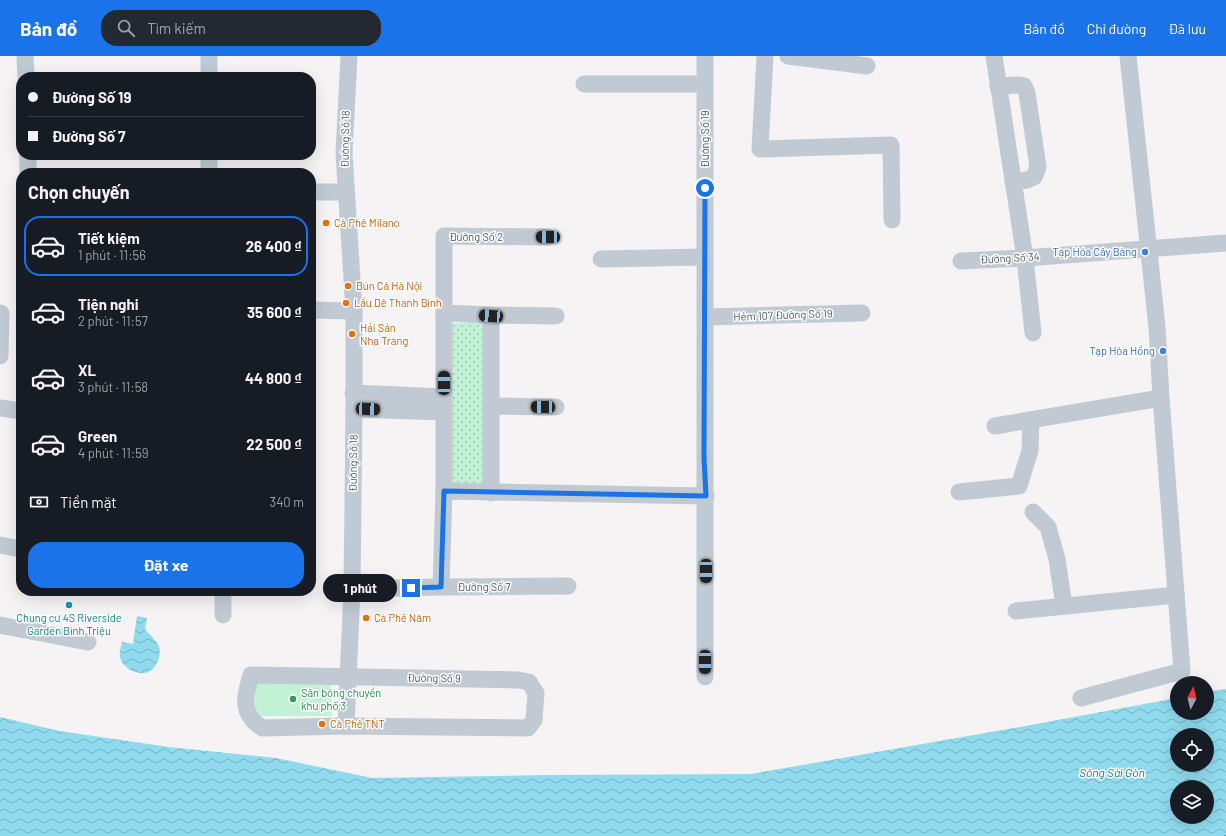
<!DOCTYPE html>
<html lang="vi">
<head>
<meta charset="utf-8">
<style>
	:root { --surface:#171b24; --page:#242831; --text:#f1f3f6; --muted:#9ea1a6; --line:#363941; --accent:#1a73e8 }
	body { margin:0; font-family:Barlow,sans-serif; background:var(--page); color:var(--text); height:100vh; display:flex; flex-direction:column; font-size:15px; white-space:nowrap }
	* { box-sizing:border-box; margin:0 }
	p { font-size:13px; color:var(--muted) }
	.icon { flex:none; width:22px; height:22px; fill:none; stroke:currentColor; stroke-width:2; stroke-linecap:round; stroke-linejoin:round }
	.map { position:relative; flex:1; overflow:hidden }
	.sheet { position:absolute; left:16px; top:112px; width:300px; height:428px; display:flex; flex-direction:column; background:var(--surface); border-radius:16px; box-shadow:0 4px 16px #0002 }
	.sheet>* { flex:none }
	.hud { position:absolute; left:16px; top:16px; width:300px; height:88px; border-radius:16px; box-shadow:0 4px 16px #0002; display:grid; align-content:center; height:88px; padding:0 12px; background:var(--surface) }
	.needle { width:26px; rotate:7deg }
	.buttons { position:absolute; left:1170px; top:620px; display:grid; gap:8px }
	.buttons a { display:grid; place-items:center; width:44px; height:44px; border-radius:50%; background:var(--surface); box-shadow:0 4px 16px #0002; font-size:20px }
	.end { position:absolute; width:18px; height:18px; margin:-9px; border:5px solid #1a73e8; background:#fff; box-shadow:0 0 0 2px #fff }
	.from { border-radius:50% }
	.bubble { position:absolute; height:28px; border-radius:14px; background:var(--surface); box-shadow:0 4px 16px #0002; font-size:13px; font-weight:700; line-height:28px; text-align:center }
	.car { position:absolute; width:12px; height:24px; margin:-12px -6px; border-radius:5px; box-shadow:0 0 3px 1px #0007; background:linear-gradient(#222 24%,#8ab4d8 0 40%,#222 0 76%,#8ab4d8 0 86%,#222 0) }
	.hud b { display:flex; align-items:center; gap:14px; height:38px; font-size:15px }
	.hud b+b { border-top:1px solid var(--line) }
	.hud i { width:10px; height:10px; background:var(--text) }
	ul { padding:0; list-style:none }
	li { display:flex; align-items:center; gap:12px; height:60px; margin:0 8px 6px; padding:0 4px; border:2px solid transparent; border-radius:16px }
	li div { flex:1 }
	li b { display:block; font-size:15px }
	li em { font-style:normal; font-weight:700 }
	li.selected { border-color:var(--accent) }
	li>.icon { width:36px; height:36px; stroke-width:1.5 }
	h2 { padding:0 12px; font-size:18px; line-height:48px }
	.pay { display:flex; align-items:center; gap:10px; height:44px; padding:0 12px; font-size:15px }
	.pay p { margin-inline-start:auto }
	.cta { display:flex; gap:8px; margin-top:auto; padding:8px 12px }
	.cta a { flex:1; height:46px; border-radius:16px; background:var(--accent); color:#fff; font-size:16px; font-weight:700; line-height:46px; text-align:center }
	header { display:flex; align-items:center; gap:24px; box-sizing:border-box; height:56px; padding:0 20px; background:var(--accent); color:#fff }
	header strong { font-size:19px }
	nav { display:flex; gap:22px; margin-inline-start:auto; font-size:14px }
	.search { width:280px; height:36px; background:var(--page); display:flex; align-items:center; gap:10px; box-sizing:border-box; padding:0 14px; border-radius:16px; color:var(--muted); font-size:15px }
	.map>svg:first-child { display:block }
	.grass { fill:url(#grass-dots) }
	.garden { fill:#c3f1d5 }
	.water { fill:url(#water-waves); fill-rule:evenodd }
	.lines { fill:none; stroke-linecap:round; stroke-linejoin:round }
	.ferry { stroke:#0c7c9b; stroke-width:1; stroke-dasharray:5 4; stroke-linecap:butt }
	.street { stroke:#c1cad2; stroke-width:17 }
	.route { stroke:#1a73e8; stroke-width:5 }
	.food-dot { fill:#e8710a; stroke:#fff; stroke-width:1.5 }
	.shop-dot { fill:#3f7fe0; stroke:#fff; stroke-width:1.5 }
	.culture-dot { fill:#0f9aa8; stroke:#fff; stroke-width:1.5 }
	.leisure-dot { fill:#2e9e5b; stroke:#fff; stroke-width:1.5 }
	.labels { text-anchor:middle; stroke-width:3; stroke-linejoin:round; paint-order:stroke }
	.street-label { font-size:11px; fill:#4a5661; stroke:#fff }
	.food-label { font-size:11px; fill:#c56008; stroke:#fff; text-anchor:start }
	.shop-label { font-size:11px; fill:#366cbe; stroke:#fff; text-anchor:end }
	.culture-label { font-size:11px; fill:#0d838f; stroke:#fff }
	.leisure-label { font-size:11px; fill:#27864d; stroke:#fff; text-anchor:start }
	.water-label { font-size:12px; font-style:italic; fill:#0c7c9b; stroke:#fff }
</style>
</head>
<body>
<header>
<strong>Bản đồ</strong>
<div class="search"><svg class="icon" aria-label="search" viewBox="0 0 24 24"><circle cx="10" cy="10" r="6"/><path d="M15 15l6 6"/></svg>Tìm kiếm</div>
<nav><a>Bản đồ</a><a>Chỉ đường</a><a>Đã lưu</a></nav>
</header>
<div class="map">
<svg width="1226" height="780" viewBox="0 0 1226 780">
	<defs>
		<pattern id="grass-dots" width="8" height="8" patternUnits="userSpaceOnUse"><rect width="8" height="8" fill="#c3f1d5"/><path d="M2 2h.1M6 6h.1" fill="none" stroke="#a0c6b0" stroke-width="1.8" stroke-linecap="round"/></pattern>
		<pattern id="water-waves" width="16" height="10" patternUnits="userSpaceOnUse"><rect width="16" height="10" fill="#90daee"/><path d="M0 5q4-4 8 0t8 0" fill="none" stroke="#78b4c4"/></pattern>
	</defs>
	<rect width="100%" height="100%" fill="#f5f3f3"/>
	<polygon class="grass" points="451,267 485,267 484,429 451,428"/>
	<polygon class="garden" points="255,626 331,627 332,660 255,660"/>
	<g class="water">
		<path d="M137,560l10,2 -2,11c5,6 10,10 14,17 1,4 1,8 0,12 -2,5 -4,10 -9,13 -10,6 -28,-2 -30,-14 -1,-4 1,-10 2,-15l11,2z"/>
		<path d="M1226,633v147h-1226v-119l59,14 110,16 107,11 96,20 177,-3 202,-1 269,-47 157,-29v15h30v-21zM1177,679h30v30h-30zM1177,731h30v30h-30z"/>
	</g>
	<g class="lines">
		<polyline class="ferry" points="1224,780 1226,780"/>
		<g class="street">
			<polyline points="25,0 26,21"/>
			<polyline points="209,0 209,21"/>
			<polyline points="705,0 705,621"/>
			<polyline points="765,0 760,93 891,89 892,164"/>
			<polyline points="788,0 867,10"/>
			<polyline points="994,0 1025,202 1033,277"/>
			<polyline points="584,28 705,28"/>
			<polyline points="998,30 1017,29 1024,30 1027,37 1038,111 1034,121 1027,124 1013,126"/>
			<polyline points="28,99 28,117"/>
			<polyline points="209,99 209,117"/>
			<polyline points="311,136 346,136"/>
			<polyline points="601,203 705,201"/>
			<polyline points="961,205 1025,202 1226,187"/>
			<polyline points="311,254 354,255"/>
			<polyline points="444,257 491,259 556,260"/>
			<polyline points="491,259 491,437"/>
			<polyline points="705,261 862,257"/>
			<polyline points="0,300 1,257"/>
			<polyline points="353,337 443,341"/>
			<polyline points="491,350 556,351"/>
			<polyline points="0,352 21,355"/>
			<polyline points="354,353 443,356"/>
			<polyline points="995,370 1161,342"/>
			<polyline points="444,435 706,440"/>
			<polyline points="959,436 1019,430 1030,395 1031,364"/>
			<polyline points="1033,456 1048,471 1057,503 1064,550"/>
			<polyline points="0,489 21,493"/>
			<polyline points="441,531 444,435 444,180 548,181"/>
			<polyline points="352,533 441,531 568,530"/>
			<polyline points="1016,555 1176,539"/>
			<polyline points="223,559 223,535"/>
			<polyline points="0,569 88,586"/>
			<path d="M251,619l267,5 11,2 7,11 -2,27 -6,8 -182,-2 -84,2c-3,-3 -8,-5 -10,-9 -11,-13 -5,-30 -1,-44z"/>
			<polyline points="1081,642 1182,615 1161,342 1157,271 1128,0"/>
			<polyline points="346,670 352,533 354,353 354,255 344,97 349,0"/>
		</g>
	</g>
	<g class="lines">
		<polyline class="route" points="411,532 441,531 444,435 706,440 704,402 705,132"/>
	</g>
	<g class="food-dot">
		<circle cx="326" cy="167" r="4"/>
		<circle cx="348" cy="230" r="4"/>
		<circle cx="346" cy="247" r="4"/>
		<circle cx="352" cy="278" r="4"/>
		<circle cx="366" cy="562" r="4"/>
		<circle cx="322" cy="668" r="4"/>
	</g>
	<g class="shop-dot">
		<circle cx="1145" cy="196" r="4"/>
		<circle cx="1163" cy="295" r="4"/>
	</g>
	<circle class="culture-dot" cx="69" cy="549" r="4"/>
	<circle class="leisure-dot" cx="293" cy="643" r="4"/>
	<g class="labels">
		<g class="street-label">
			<text transform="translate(345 83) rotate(-89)" y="4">Đường Số 18</text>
			<text transform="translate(705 83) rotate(-90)" y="4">Đường Số 19</text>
			<text x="476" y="185">Đường Số 2</text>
			<text transform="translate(1010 202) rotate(-3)" y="4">Đường Số 34</text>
			<text transform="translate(783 259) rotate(-2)" y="4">Hẻm 107 Đường Số 19</text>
			<text transform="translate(353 407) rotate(-89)" y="4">Đường Số 18</text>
			<text x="484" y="535">Đường Số 7</text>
			<text transform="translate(434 622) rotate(1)" y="4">Đường Số 9</text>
		</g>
		<g class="food-label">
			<text x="334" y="171">Cà Phê Milano</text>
			<text x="356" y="234">Bún Cá Hà Nội</text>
			<text x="354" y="251">Lẩu Dê Thanh Bình</text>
			<text x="360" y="276">Hải Sản<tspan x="360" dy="13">Nha Trang</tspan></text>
			<text x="374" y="566">Cà Phê Năm</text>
			<text x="330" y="672">Cà Phê TNT</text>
		</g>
		<g class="shop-label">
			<text x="1137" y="200">Tạp Hóa Cây Bàng</text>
			<text x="1155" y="299">Tạp Hóa Hồng</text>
		</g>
		<g class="culture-label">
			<text x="69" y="566">Chung cư 4S Riverside<tspan x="69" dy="13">Garden Bình Triệu</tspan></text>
		</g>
		<g class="leisure-label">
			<text x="301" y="641">Sân bóng chuyền<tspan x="301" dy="13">khu phố 3</tspan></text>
		</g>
		<g class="water-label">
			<text x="1112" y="721">Sông Sài Gòn</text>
		</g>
	</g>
</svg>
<div class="buttons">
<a><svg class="needle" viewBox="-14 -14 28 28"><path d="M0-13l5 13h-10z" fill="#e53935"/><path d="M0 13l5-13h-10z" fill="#9ea1a6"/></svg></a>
<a><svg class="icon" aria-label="locate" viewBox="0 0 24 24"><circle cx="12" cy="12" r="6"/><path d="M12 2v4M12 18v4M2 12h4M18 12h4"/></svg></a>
<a><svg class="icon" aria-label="layers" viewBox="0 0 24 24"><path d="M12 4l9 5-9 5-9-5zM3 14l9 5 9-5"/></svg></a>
</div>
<i class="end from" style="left:705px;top:132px"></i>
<i class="end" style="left:411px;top:532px"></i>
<div class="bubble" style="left:323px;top:518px;width:74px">1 phút</div>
<i class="car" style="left:548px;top:181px;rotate:271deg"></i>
<i class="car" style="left:491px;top:260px;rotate:274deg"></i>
<i class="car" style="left:444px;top:327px;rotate:0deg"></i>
<i class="car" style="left:543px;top:351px;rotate:271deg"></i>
<i class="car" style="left:368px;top:353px;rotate:92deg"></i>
<i class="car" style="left:706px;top:515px;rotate:180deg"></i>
<i class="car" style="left:705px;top:606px;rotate:180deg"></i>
<div class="hud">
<b><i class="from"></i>Đường Số 19</b>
<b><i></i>Đường Số 7</b>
</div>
<section class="sheet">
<h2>Chọn chuyến</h2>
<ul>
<li class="selected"><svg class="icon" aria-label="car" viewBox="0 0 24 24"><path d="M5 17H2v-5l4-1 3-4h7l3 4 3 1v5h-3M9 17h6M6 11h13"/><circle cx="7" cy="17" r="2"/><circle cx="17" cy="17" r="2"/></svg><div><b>Tiết kiệm</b><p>1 phút · 11:56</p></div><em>26 400 ₫</em></li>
<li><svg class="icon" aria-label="car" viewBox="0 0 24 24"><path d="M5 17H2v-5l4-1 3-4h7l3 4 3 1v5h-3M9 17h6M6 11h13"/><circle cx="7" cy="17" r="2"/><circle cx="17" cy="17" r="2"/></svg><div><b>Tiện nghi</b><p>2 phút · 11:57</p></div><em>35 600 ₫</em></li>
<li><svg class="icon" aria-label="car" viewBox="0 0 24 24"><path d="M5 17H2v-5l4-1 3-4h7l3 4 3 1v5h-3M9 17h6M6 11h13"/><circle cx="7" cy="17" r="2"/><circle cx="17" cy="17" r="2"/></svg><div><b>XL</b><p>3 phút · 11:58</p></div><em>44 800 ₫</em></li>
<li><svg class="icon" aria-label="car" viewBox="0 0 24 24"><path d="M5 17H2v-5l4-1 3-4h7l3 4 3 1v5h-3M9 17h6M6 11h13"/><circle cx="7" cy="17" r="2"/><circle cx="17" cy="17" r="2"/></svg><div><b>Green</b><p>4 phút · 11:59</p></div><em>22 500 ₫</em></li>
</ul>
<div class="pay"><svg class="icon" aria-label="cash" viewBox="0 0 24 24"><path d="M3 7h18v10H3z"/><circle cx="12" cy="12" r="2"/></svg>Tiền mặt<p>340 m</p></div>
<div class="cta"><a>Đặt xe</a></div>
</section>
</div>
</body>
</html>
